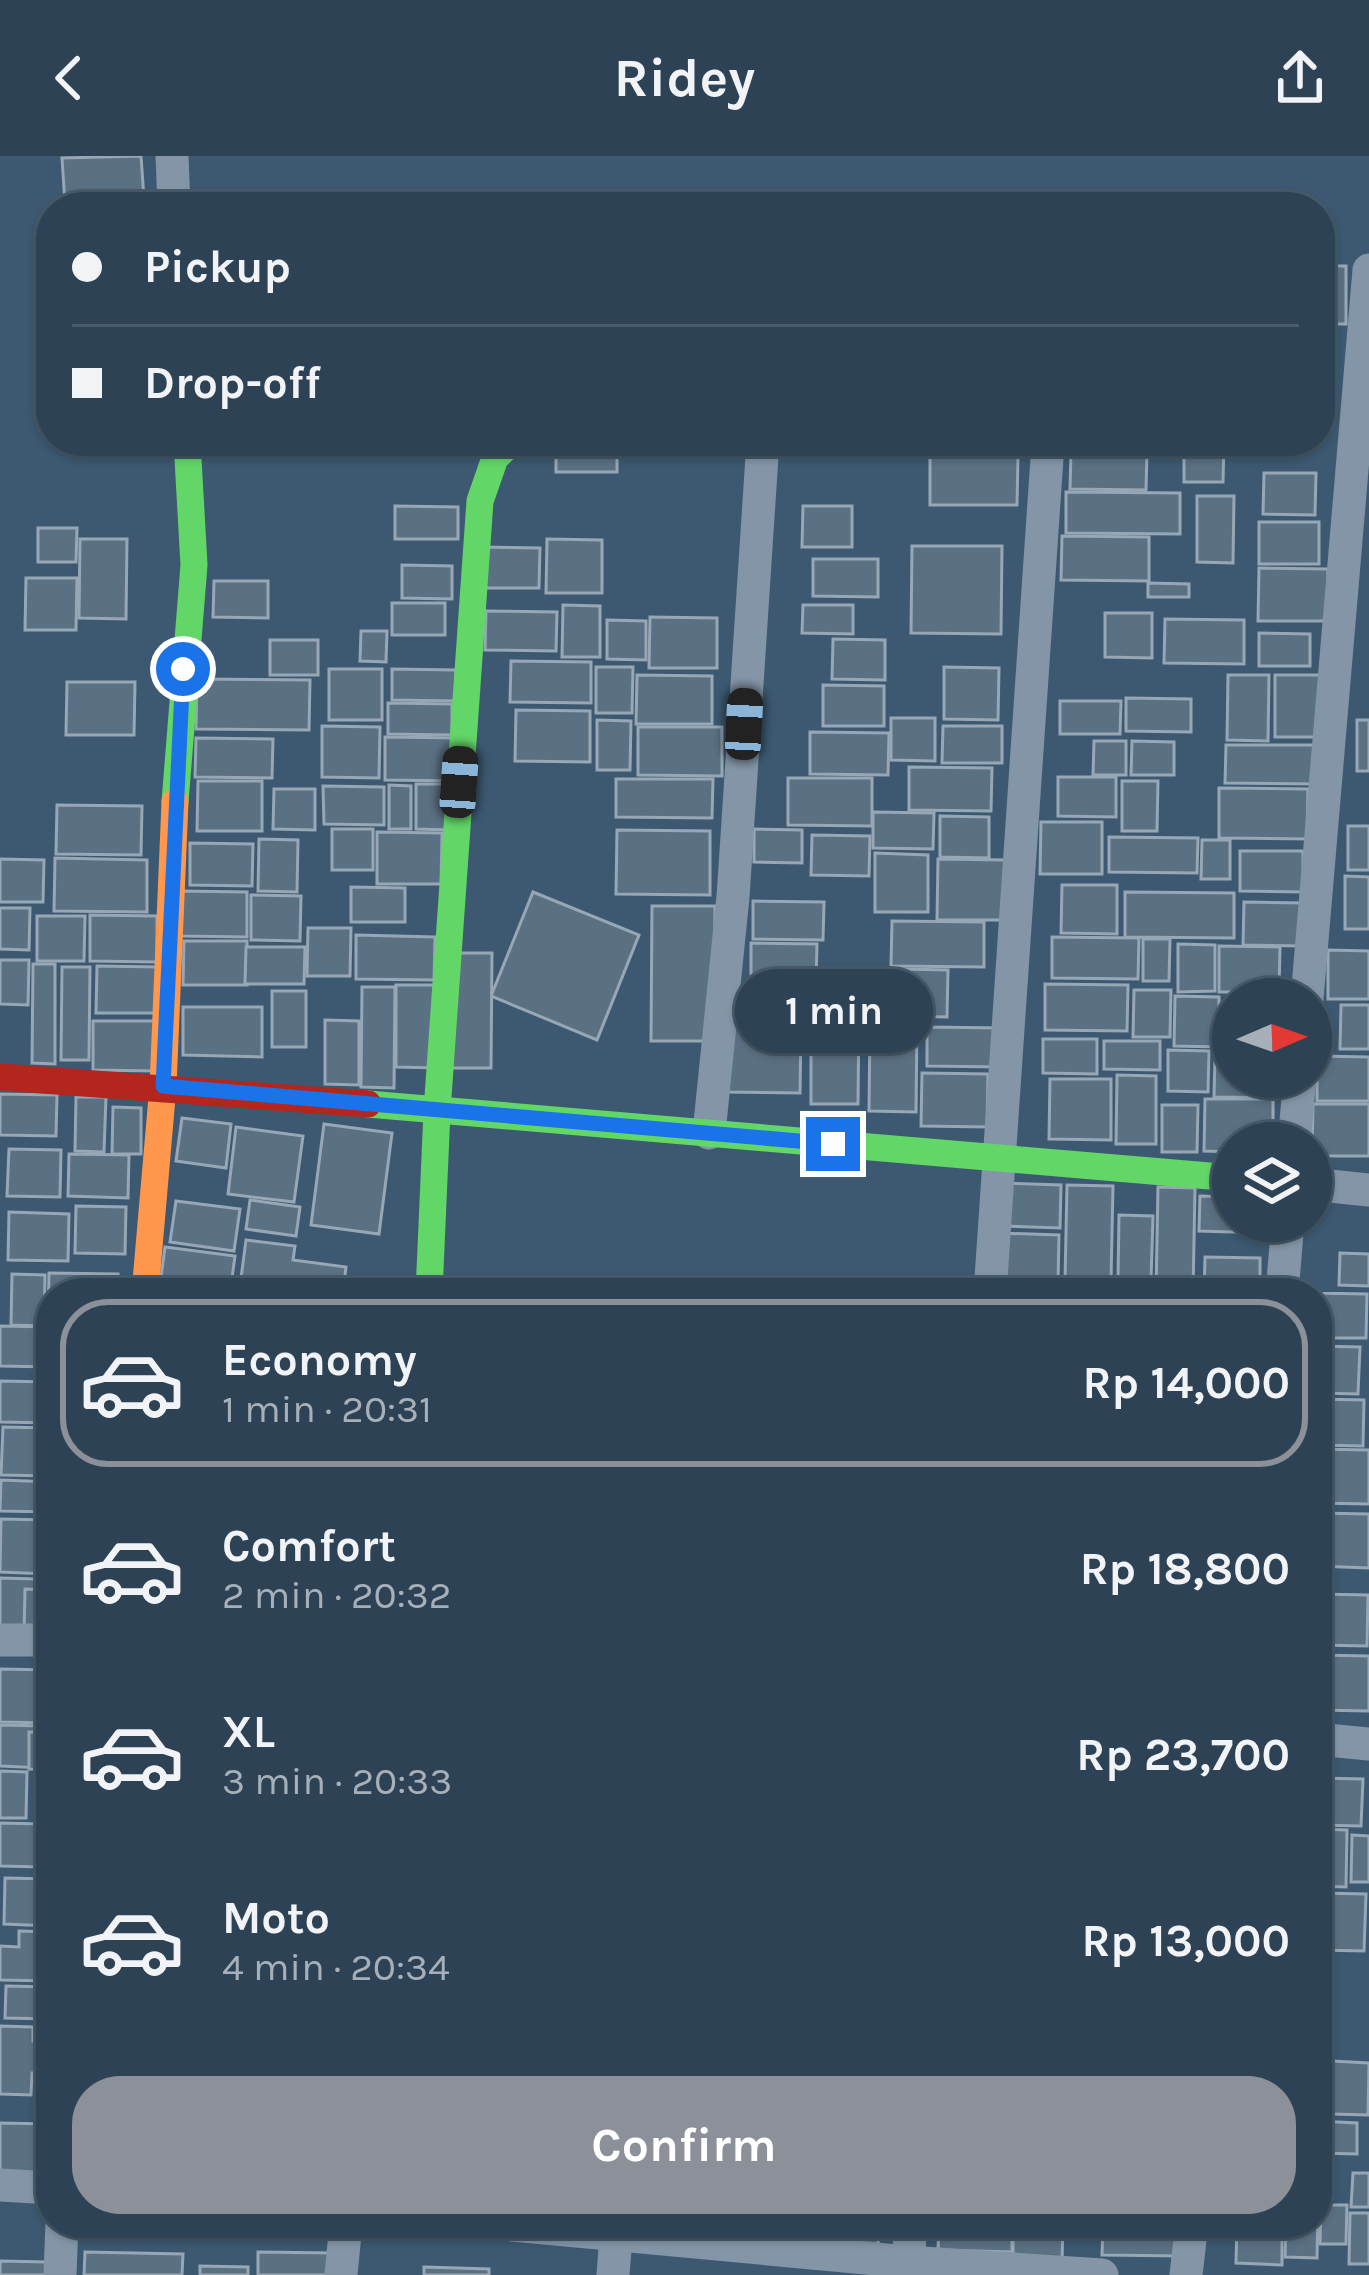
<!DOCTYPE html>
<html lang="en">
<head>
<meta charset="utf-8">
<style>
	:root { --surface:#2d4355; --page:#354a5b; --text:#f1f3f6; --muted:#a7b0b9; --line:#485c6c; --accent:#8c9099 }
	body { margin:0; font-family:Karla,sans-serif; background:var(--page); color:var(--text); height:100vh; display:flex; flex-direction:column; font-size:45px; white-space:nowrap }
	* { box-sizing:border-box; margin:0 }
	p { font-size:39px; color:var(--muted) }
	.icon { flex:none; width:66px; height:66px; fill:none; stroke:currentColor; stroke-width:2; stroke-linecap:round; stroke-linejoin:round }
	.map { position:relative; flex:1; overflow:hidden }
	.details { position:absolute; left:36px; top:1122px; width:1296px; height:960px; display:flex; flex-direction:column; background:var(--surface); border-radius:48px; box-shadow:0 3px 9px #0004,0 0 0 3px var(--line) }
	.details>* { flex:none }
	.guide { position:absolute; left:36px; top:36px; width:1299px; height:264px; border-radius:48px; box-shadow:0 3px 9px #0004,0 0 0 3px var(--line); display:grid; align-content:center; height:264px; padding:0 36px; background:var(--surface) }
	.needle { width:78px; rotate:88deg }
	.tools { position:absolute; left:1212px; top:822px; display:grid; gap:24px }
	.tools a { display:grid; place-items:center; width:120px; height:120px; border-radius:50%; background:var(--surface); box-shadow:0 3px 9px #0004,0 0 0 3px var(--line); font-size:60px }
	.end { position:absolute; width:54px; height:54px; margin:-27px; border:15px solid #1a73e8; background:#fff; box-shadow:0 0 0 6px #fff }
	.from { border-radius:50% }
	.bubble { position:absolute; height:84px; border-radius:42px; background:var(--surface); box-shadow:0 3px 9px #0004,0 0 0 3px var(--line); font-size:39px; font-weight:700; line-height:84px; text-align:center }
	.car { position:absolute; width:36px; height:72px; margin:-36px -18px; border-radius:15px; box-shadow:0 0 9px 3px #0007; background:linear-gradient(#222 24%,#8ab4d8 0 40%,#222 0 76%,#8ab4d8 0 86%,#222 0) }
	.guide b { display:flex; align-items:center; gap:42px; height:114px; font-size:45px }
	.guide b+b { border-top:3px solid var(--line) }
	.guide i { width:30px; height:30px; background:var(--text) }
	ul { padding:21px 0 0; list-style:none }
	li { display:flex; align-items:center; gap:36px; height:168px; margin:0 24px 18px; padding:0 12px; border:6px solid transparent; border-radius:48px }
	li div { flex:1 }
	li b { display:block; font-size:45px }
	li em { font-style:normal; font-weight:700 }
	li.selected { border-color:var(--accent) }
	li>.icon { width:108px; height:108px; stroke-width:1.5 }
	.cta { display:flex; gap:24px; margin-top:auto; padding:24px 36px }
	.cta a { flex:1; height:138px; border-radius:48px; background:var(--accent); color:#fff; font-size:48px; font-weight:700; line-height:138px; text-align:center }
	header { display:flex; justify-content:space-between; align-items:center; height:156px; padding:0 36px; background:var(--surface); font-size:54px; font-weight:700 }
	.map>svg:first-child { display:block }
	.building { fill:#5a7083; stroke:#97a7b5; stroke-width:3 }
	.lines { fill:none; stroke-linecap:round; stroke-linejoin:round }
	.street { stroke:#8395a7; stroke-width:33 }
	.fast { stroke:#63d668; stroke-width:27 }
	.slow { stroke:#ff974d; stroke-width:27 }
	.jam { stroke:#b3261e; stroke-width:27 }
	.route { stroke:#1a73e8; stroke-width:15 }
</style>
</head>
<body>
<header><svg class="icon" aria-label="back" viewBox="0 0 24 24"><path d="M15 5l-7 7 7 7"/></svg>Ridey<svg class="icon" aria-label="share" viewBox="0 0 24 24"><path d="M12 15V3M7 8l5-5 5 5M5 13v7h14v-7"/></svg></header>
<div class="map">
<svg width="1369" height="2119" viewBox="0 0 1369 2119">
	<rect width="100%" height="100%" fill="#3c5971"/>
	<g class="building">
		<polygon points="141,0 144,43 65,48 62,2"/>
		<rect x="1320" y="110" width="26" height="58"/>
		<rect x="556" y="285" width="61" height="31"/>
		<polygon points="1184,285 1224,285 1223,326 1184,326"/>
		<polygon points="1071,296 1147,296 1146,334 1070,333"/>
		<polygon points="930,299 1018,300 1017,349 930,349"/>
		<polygon points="1264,317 1316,317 1315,359 1263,358"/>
		<polygon points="1066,336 1180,337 1180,378 1066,377"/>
		<polygon points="1197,340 1234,340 1233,407 1197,406"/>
		<polygon points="395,350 458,351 458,383 395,383"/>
		<polygon points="803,350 852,350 852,391 802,391"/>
		<rect x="1259" y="366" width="60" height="42"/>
		<polygon points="38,372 77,372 76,406 38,406"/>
		<polygon points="1062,380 1149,381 1149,425 1061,424"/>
		<polygon points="80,383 127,383 126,463 79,462"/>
		<polygon points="547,383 602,384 602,437 546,437"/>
		<polygon points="912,390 1002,390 1001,478 911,477"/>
		<polygon points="481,391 540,392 539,432 481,432"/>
		<polygon points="813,403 878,403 878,441 813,440"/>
		<polygon points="402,409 452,410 452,443 402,442"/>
		<polygon points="1259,412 1328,413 1327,465 1258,465"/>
		<polygon points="26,422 77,422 76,474 25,474"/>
		<polygon points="214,425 268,425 268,462 213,461"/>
		<polygon points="1148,427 1189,428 1189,441 1148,441"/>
		<rect x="392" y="447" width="53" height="32"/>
		<polygon points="563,449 600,450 600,501 562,501"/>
		<polygon points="803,449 853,449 853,478 802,477"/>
		<polygon points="486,455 557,456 556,495 485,494"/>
		<polygon points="1105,457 1152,457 1152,502 1105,501"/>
		<polygon points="650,461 717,462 717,512 649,512"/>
		<polygon points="1165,463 1244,464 1244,508 1164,507"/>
		<polygon points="607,464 646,465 646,504 607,503"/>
		<polygon points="361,475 387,475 386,506 360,505"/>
		<polygon points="1259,477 1310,478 1310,510 1259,510"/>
		<polygon points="833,483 885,484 885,524 832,523"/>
		<rect x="270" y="484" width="48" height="35"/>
		<polygon points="511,505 591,506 591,547 510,546"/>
		<polygon points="596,511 633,511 632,557 596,557"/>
		<polygon points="944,511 999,512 998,564 944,563"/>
		<rect x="329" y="513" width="53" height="51"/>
		<polygon points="392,513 456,514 456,545 392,544"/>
		<polygon points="637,519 712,520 712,568 636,568"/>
		<polygon points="1228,519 1269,519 1268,585 1227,584"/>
		<polygon points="1275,519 1321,519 1320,581 1275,581"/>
		<polygon points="197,523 310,524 309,574 196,573"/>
		<polygon points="67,526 135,526 134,579 66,579"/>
		<polygon points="823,529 884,530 884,570 823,570"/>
		<polygon points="1126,542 1191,543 1191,576 1126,575"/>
		<polygon points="1060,545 1121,545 1120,578 1060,578"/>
		<polygon points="388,547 452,548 452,579 388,578"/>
		<polygon points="516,554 590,555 590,606 515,605"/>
		<polygon points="891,562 935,562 935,605 891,604"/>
		<polygon points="597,564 631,565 630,614 597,614"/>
		<rect x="1357" y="564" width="12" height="51"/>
		<polygon points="322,570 380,571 379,622 322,621"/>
		<polygon points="943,570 1002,570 1002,607 942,607"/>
		<polygon points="638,571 722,571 722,620 638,619"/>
		<polygon points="810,576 889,577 888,619 810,618"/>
		<polygon points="385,581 459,582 459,625 385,624"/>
		<polygon points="196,582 273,583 272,622 195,621"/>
		<polygon points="1094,585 1126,585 1126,619 1093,619"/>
		<polygon points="1132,585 1174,586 1174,619 1131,619"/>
		<polygon points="1226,589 1318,589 1318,628 1225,627"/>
		<polygon points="909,611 992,612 991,655 909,654"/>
		<polygon points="1058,621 1116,621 1116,661 1058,660"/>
		<polygon points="788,622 872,622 872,670 788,669"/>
		<polygon points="616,623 713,623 712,662 616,661"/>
		<polygon points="198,625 262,625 262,675 197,675"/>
		<polygon points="1122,625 1158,625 1157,675 1122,675"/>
		<polygon points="416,628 451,628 450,674 416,673"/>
		<polygon points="389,629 411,630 411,673 389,673"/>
		<polygon points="323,630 384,631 384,669 324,668"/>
		<polygon points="1219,632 1308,633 1307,683 1219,682"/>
		<polygon points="274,633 315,633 315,674 273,673"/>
		<polygon points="57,649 142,650 141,699 56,698"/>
		<polygon points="873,656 934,657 933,693 873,692"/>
		<polygon points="940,660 989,661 989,702 940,701"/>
		<polygon points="1041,666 1102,666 1102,718 1040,718"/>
		<rect x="1348" y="670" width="21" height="44"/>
		<rect x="332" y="673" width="41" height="41"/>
		<polygon points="754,673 802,674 802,707 754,706"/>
		<polygon points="617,674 710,675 710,739 616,738"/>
		<polygon points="377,676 442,677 441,728 377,728"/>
		<polygon points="812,679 870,680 869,720 811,719"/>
		<polygon points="1109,681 1198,682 1197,717 1109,716"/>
		<polygon points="259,683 298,684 297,736 258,735"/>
		<polygon points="1202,684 1230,684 1230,723 1201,723"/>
		<polygon points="190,687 253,688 252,730 190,729"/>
		<polygon points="1240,695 1303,695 1303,736 1240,735"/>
		<polygon points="875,697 928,699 928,756 875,756"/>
		<polygon points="55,702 147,704 147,756 54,755"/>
		<polygon points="0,703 44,704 43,746 0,746"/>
		<polygon points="938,703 1006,704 1006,764 937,764"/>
		<polygon points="1345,720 1369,721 1369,773 1345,773"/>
		<polygon points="1062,729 1117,729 1117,778 1061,777"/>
		<polygon points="351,731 405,732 405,766 351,766"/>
		<polygon points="181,735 247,736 247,781 181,780"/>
		<polygon points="533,736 639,779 597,884 491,840"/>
		<polygon points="1125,736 1234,737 1234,782 1125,781"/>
		<polygon points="251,739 301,740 300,785 251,784"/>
		<polygon points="753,745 824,746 823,784 753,783"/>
		<polygon points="1244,746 1304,747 1303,790 1243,789"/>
		<polygon points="652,750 715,750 714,885 651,885"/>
		<polygon points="0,752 30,752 29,794 0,793"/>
		<polygon points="90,759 157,760 157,806 90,805"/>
		<polygon points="37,760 85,760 84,805 37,805"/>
		<polygon points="892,765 984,766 984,811 891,810"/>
		<polygon points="308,772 351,772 350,820 307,820"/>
		<polygon points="356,779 435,781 434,824 356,823"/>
		<polygon points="1052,781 1139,782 1138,823 1052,822"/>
		<polygon points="1143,783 1170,783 1169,825 1143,825"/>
		<polygon points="184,785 247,785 247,829 183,829"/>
		<polygon points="751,787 817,788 816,829 751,828"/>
		<polygon points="1178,788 1215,789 1215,835 1178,836"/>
		<polygon points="1219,790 1280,791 1279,836 1219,836"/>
		<polygon points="246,791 305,791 304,828 245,828"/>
		<polygon points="1328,794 1369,795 1369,843 1328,843"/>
		<polygon points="454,797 492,797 491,912 452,912"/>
		<polygon points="0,804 29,804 28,849 0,848"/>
		<polygon points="33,808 55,808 55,908 32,907"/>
		<polygon points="97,810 160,811 160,857 96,857"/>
		<polygon points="62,811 90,811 89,904 61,904"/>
		<polygon points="900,813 948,814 947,861 900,860"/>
		<polygon points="1045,828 1128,829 1127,875 1045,874"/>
		<polygon points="396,829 439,829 438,912 396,911"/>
		<polygon points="362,831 395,831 394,932 361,931"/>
		<polygon points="739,832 794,833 793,868 739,867"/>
		<polygon points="1134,834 1171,834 1170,881 1133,881"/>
		<rect x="272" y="835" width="34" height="56"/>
		<polygon points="1175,840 1219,841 1219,891 1174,890"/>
		<polygon points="1341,849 1369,849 1369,893 1340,893"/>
		<polygon points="811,850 859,851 858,948 811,948"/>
		<polygon points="183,851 262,851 262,901 183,899"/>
		<polygon points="325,864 359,865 359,929 325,928"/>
		<polygon points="93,865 157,865 157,915 93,914"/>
		<polygon points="870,867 917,867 916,956 869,955"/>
		<polygon points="927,871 1001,872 1001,911 927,910"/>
		<polygon points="724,872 801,872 800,937 724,936"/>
		<polygon points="1043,883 1097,883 1097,918 1043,917"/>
		<polygon points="1104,885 1160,885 1160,914 1104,913"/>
		<polygon points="1168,894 1209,895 1208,936 1168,935"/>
		<polygon points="1215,899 1233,899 1233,921 1290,921 1290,942 1214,941"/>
		<polygon points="1317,900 1369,901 1369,945 1317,945"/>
		<polygon points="922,917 988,918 987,971 921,970"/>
		<polygon points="1117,919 1156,920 1156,988 1116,988"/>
		<polygon points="1050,923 1111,923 1111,984 1049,983"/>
		<polygon points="0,938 57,939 56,980 0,979"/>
		<polygon points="76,941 106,941 104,996 75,995"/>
		<polygon points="1205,943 1273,943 1273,987 1233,987 1233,996 1204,995"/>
		<polygon points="1313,948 1369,948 1369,1000 1312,1000"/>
		<polygon points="1162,949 1198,949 1197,996 1162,996"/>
		<polygon points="113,951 141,952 141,998 112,998"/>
		<polygon points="182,962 231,968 226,1012 176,1005"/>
		<polygon points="324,968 392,977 379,1078 311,1069"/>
		<polygon points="236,971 303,980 294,1046 228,1038"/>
		<polygon points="9,993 61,994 60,1041 7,1040"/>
		<polygon points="69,998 129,999 128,1042 68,1040"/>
		<polygon points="1002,1027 1061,1029 1060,1072 1001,1070"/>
		<polygon points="1067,1029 1113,1030 1111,1124 1065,1124"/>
		<polygon points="1158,1031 1195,1032 1193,1137 1156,1137"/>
		<polygon points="1200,1040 1233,1041 1233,1065 1265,1065 1265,1077 1199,1075"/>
		<polygon points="250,1044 300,1051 296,1080 246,1073"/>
		<polygon points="176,1045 240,1053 234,1095 170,1086"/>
		<polygon points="76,1050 126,1051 125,1098 75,1097"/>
		<polygon points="9,1056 69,1058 68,1105 8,1104"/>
		<polygon points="1119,1059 1153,1060 1151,1124 1118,1123"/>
		<polygon points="997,1077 1059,1079 1058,1127 996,1125"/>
		<polygon points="246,1084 295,1090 293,1104 346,1111 343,1137 239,1137"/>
		<polygon points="165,1091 235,1100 230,1137 160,1129"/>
		<polygon points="1340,1097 1369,1098 1369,1130 1339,1129"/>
		<polygon points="1205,1101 1260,1102 1260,1137 1204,1137"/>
		<polygon points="49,1117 118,1118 118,1137 51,1137 48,1163"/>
		<polygon points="12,1118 45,1119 44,1170 11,1169"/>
		<polygon points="1313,1137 1367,1138 1366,1182 1317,1182 1317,1137"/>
		<polygon points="0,1170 51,1171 51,1211 0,1210"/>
		<polygon points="1317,1190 1360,1191 1358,1238 1317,1237"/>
		<polygon points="0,1225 51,1226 51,1267 0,1266"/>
		<polygon points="1317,1243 1364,1244 1363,1290 1317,1289"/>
		<polygon points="3,1271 51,1272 51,1320 1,1319"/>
		<polygon points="1317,1293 1369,1294 1369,1348 1317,1347"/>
		<polygon points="1,1324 51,1326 51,1356 0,1355"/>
		<polygon points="1317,1357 1369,1358 1369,1412 1317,1410"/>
		<polygon points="1,1363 48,1364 47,1418 0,1416"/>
		<polygon points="0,1422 37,1423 36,1474 0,1474"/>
		<polygon points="25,1433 51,1434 51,1479 24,1478"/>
		<polygon points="1317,1438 1368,1439 1367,1490 1317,1489"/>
		<polygon points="1317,1499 1369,1500 1369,1555 1317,1554"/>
		<polygon points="0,1513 51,1514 51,1567 0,1566"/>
		<polygon points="0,1569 43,1570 42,1612 0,1610"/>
		<polygon points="29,1576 51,1577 51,1614 29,1613"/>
		<polygon points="0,1615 27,1616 26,1662 0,1662"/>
		<polygon points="36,1618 51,1619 51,1666 36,1666"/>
		<polygon points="1317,1622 1363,1623 1361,1670 1317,1669"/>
		<polygon points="0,1667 42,1668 41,1711 0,1710"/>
		<polygon points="1317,1673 1347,1674 1346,1731 1317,1730"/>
		<polygon points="1352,1679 1369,1680 1369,1726 1351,1726"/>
		<polygon points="5,1722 51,1723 51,1770 4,1768"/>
		<polygon points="1317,1737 1366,1738 1364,1795 1317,1794"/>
		<polygon points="19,1775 51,1776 51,1825 0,1824 0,1790 19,1791"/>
		<polygon points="6,1830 51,1831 51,1863 5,1862"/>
		<polygon points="0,1870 33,1871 33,1885 51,1885 51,1917 32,1917 31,1939 0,1938"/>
		<polygon points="1332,1905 1369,1907 1368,1959 1331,1958"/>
		<polygon points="1317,1965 1357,1967 1357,1998 1317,1997"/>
		<polygon points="0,1967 49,1968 48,2022 0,2021"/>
		<polygon points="1353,2017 1369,2017 1369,2051 1351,2051"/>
		<polygon points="1321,2049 1347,2049 1346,2088 1320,2088"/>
		<polygon points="1318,2051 1317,2102 1285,2101 1286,2067 1317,2067"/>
		<polygon points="1350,2057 1369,2057 1369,2108 1349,2108"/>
		<polygon points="809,2067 879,2067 878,2089 809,2087"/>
		<polygon points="939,2067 1012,2067 1012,2096 938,2094"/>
		<polygon points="1013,2067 1063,2067 1062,2106 1013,2105"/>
		<polygon points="1065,2067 1101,2067 1101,2080 1065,2079"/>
		<polygon points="1103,2067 1183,2067 1182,2100 1102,2099"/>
		<polygon points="1237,2067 1282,2067 1282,2109 1236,2107"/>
		<polygon points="85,2096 183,2098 182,2119 84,2119"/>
		<polygon points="258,2096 334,2097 333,2119 258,2119"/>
		<polygon points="0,2105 47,2106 47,2119 0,2119"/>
		<polygon points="200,2110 248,2111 248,2119 200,2119"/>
		<polygon points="424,2111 489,2113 489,2119 424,2119"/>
	</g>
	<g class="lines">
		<g class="street">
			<polyline points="172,0 174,51"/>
			<polyline points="1307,843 1369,114"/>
			<polyline points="709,977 733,741 763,285"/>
			<polyline points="1294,987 1300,921"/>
			<polyline points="1311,1028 1369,1034"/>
			<polyline points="990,1137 1047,302"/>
			<polyline points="1282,1137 1288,1065"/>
			<polyline points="0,1484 51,1484"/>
			<polyline points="1317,1583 1369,1588"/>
			<polyline points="0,2029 51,2032"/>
			<polyline points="491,2067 908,2106 1102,2119"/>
			<polyline points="60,2119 62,2067"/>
			<polyline points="341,2119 346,2067"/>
			<polyline points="613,2119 617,2067"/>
			<polyline points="907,2119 911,2067"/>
			<polyline points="1186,2119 1192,2067"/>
		</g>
		<g class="fast">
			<polyline points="175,646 194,409 187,285"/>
			<polyline points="368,948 1233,1022"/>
			<polyline points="429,1137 437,955 480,345 495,302 513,285"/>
		</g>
		<polyline class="slow" points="145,1137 163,930 175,646"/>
		<polyline class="jam" points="0,921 368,948"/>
	</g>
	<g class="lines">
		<polyline class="route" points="183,513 163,930 833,988"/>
	</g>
</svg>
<div class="tools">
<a><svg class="needle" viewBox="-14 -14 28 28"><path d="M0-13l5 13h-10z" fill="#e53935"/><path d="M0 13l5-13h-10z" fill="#a7b0b9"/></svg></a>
<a><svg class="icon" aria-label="layers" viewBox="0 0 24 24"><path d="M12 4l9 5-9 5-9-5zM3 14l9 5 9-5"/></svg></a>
</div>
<i class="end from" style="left:183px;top:513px"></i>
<i class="end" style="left:833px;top:988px"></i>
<div class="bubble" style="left:735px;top:813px;width:198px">1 min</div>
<i class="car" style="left:744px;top:568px;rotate:3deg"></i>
<i class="car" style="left:459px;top:626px;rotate:4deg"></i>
<div class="guide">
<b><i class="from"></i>Pickup</b>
<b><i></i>Drop-off</b>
</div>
<section class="details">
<ul>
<li class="selected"><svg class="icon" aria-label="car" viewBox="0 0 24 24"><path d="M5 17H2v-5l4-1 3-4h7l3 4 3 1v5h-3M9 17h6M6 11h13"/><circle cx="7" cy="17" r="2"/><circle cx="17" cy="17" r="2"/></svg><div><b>Economy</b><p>1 min · 20:31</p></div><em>Rp 14,000</em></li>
<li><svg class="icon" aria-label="car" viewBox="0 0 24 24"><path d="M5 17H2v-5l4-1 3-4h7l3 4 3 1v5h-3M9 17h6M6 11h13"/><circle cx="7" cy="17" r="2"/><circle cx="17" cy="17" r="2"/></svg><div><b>Comfort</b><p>2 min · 20:32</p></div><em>Rp 18,800</em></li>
<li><svg class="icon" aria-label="car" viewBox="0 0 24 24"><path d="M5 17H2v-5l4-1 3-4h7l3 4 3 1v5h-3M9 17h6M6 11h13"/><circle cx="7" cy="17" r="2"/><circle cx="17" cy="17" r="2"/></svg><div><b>XL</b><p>3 min · 20:33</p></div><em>Rp 23,700</em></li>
<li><svg class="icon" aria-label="car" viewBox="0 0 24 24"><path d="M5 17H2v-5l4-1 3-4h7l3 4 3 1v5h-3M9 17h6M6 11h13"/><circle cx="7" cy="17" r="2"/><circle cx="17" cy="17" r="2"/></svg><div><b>Moto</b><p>4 min · 20:34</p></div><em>Rp 13,000</em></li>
</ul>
<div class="cta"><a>Confirm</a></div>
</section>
</div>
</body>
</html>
